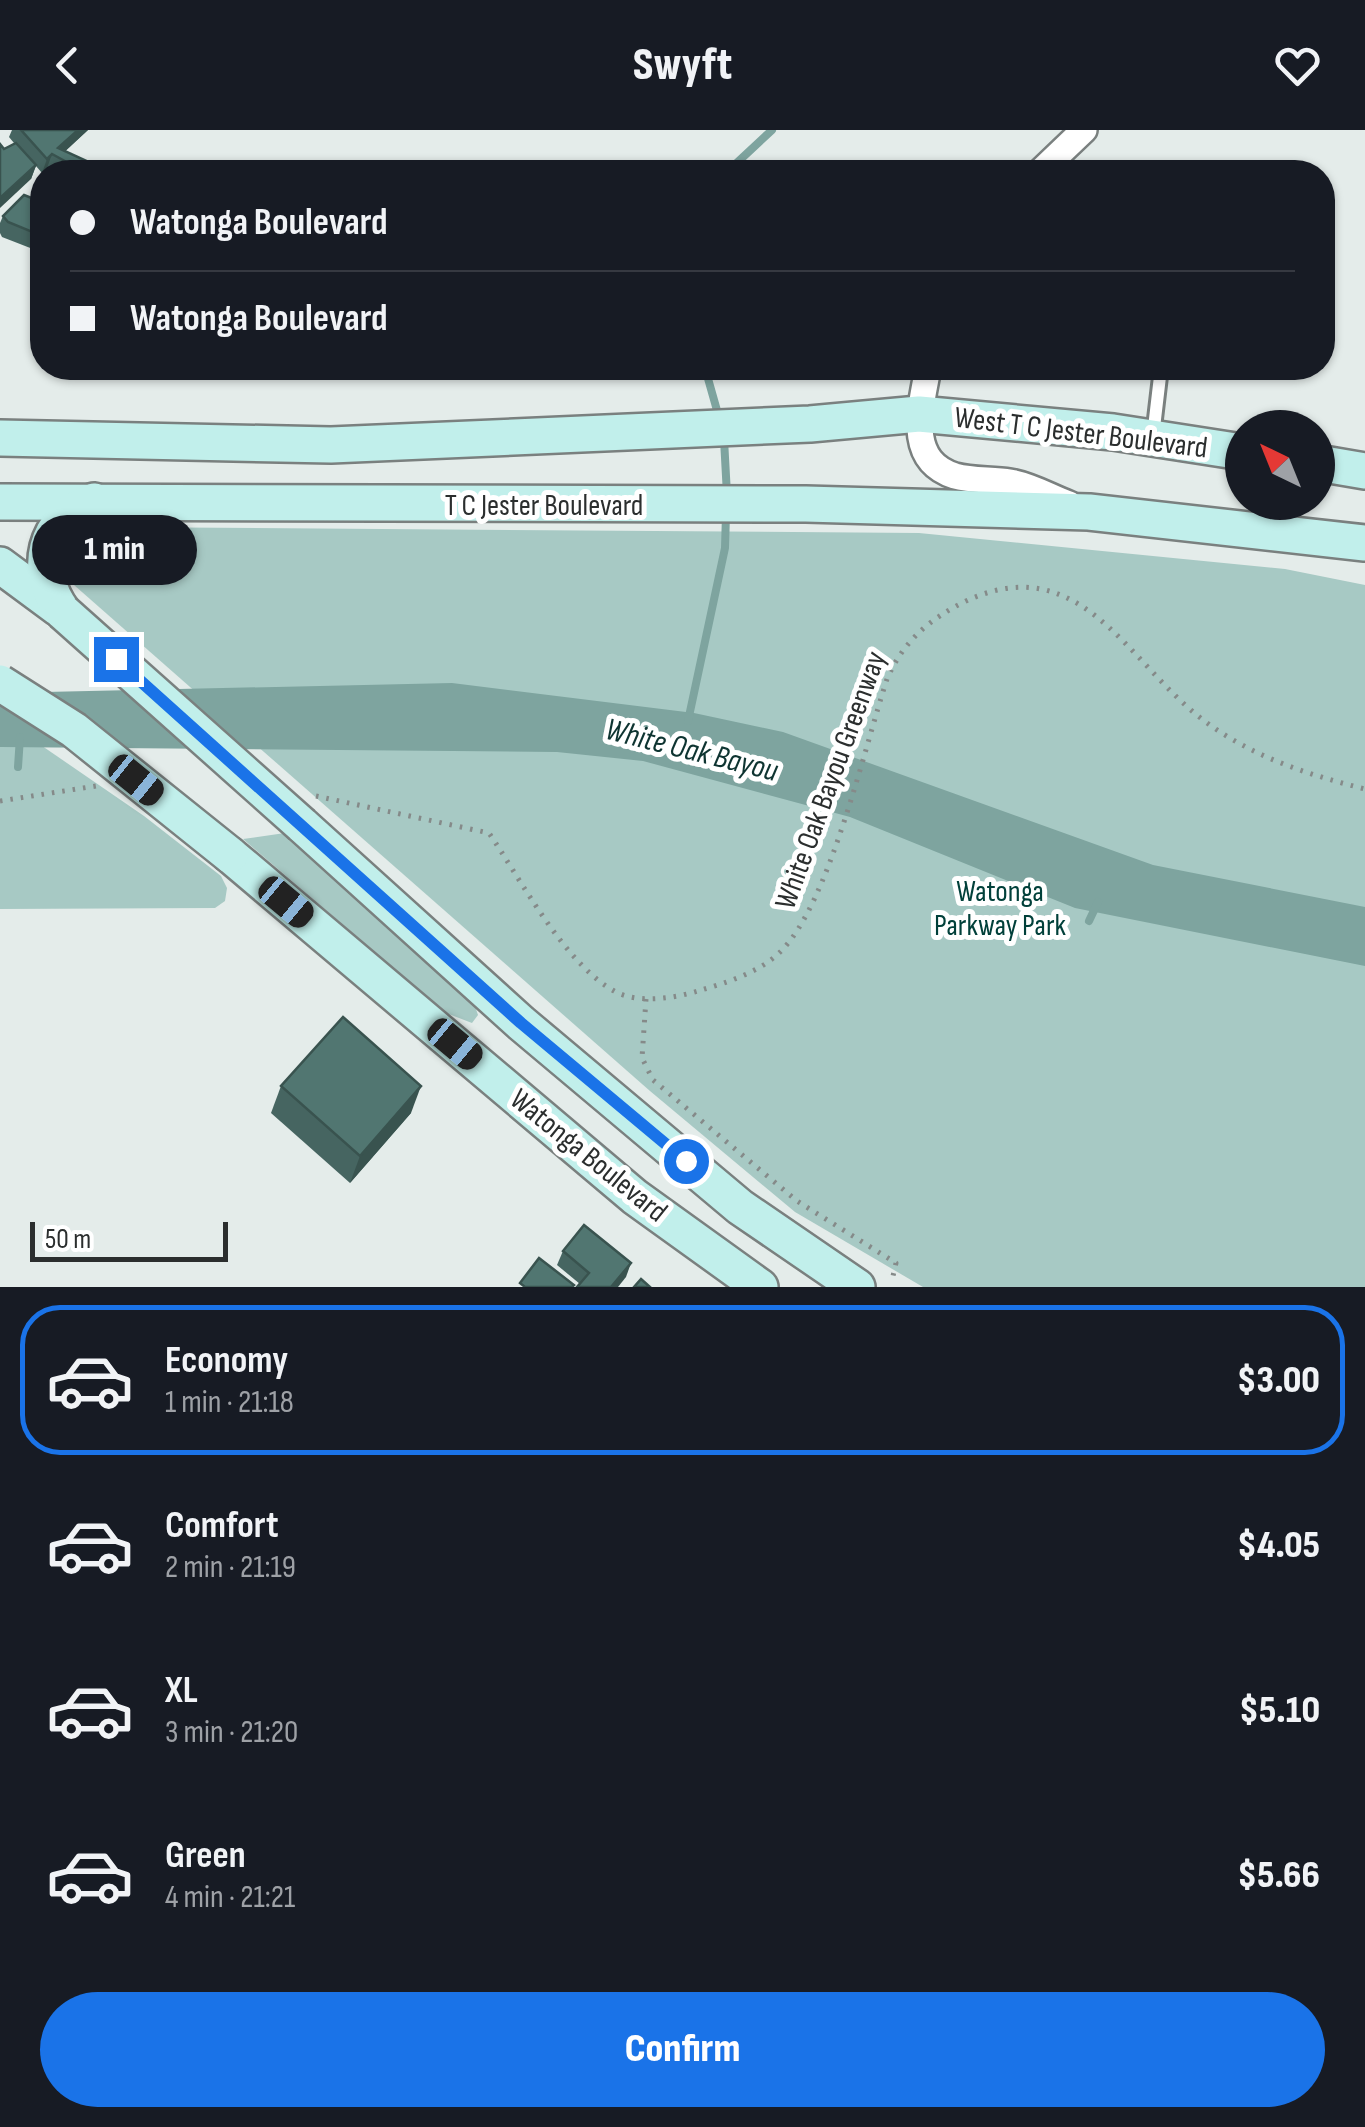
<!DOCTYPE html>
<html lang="en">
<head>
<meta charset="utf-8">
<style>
	:root { --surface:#171b24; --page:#242831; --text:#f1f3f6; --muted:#9ea1a6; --line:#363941; --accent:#1a73e8 }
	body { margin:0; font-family:"Sofia Sans Condensed",sans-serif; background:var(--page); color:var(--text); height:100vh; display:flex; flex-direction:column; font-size:38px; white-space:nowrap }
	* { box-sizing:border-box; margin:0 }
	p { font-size:32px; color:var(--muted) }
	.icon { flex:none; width:55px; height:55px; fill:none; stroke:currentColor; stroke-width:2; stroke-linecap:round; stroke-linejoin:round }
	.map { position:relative; height:1157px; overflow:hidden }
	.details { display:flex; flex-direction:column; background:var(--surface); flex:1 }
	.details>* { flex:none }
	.banner { position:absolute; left:30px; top:30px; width:1305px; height:220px; border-radius:40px; box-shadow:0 2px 8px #0004; display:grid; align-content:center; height:220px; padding:0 40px; background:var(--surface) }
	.needle { width:65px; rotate:317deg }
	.fabs { position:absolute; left:1225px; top:280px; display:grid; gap:20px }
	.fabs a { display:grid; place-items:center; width:110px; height:110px; border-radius:50%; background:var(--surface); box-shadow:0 2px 8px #0004; font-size:50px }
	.scale { position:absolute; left:30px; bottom:25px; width:198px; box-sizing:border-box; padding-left:10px; border:5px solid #2b2e2e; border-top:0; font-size:28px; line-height:35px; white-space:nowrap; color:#2b2e2e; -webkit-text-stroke:8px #fff; paint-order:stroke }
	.end { position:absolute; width:45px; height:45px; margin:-22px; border:12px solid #1a73e8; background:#fff; box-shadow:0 0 0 5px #fff }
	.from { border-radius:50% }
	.bubble { position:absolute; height:70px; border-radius:35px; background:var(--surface); box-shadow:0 2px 8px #0004; font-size:32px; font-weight:800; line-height:70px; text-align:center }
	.car { position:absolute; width:30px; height:60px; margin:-30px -15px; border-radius:12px; box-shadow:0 0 8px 2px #0007; background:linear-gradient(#222 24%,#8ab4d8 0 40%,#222 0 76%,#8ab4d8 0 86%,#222 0) }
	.banner b { display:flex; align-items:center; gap:35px; height:95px; font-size:38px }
	.banner b+b { border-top:2px solid var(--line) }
	.banner i { width:25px; height:25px; background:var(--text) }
	ul { padding:18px 0 0; list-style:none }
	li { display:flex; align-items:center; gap:30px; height:150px; margin:0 20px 15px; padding:0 20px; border:5px solid transparent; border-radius:40px }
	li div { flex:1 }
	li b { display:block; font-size:38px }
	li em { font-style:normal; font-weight:800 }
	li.on { border-color:var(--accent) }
	li>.icon { width:90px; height:90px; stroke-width:1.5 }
	.action { display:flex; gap:20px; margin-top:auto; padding:20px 40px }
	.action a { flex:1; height:115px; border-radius:60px; background:var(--accent); color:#fff; font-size:40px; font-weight:800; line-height:115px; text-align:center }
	header { display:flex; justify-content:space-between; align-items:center; height:130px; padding:0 40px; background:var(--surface); font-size:45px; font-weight:800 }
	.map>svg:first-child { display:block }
	.green { fill:#a7c9c4 }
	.water { fill:#7ea49f }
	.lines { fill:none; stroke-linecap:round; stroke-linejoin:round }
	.stream { stroke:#7ea49f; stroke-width:8 }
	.service-casing { stroke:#7a807f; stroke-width:18 }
	.minor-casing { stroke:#7a807f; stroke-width:30 }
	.secondary-casing { stroke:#7a807f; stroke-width:40 }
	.path { stroke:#858a89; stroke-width:5; stroke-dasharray:2.5 8; stroke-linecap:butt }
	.service { stroke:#fff; stroke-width:12 }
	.minor { stroke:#fff; stroke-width:25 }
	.secondary { stroke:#c1efeb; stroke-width:35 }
	.secondary-bridge-casing { stroke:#7a807f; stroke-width:40; stroke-linecap:butt }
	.secondary-bridge { stroke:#c1efeb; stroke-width:35 }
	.wall { fill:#466561 }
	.shaded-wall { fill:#39534f }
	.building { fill:#517671; stroke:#39534f; stroke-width:2.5 }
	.route { stroke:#1a73e8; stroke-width:12 }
	.labels { text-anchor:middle; stroke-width:10; stroke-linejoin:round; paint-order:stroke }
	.street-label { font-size:30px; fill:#2b2e2e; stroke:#fff }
	.park-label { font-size:30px; fill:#01403a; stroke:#fff }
	.water-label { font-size:32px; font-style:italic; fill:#0e3431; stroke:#fff }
</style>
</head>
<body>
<header><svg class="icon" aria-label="back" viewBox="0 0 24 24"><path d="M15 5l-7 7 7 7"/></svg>Swyft<svg class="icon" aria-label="heart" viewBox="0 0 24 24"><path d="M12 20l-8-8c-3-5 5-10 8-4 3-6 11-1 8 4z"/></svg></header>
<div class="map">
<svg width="1365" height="1157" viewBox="0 0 1365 1157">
	<rect width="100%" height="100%" fill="#e4ecea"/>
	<g class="green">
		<polygon points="104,397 919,403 1285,439 1365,455 1365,1157 923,1157 795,1082 650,961 74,455 71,425"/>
		<polygon points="0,587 144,686 221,746 227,758 225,771 215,778 0,779"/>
		<polygon points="285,703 474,873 478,885 472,893 446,883 243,709"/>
	</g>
	<polygon class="water" points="452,553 694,583 783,602 1153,735 1365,777 1365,836 1075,778 850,687 643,631 557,622 0,617 0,563"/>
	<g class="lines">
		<g class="stream">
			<polyline points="727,42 772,0"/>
			<polyline points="705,238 720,291"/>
			<polyline points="724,309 727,365"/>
			<polyline points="688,591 725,418 726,384"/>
			<polyline points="18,637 20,607"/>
			<polyline points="1089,791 1098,772"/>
		</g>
		<defs>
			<polyline id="service" points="1153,306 1161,238"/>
			<g id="minor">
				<polyline points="1040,42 1084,0"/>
				<path d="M928,238c-7,39 -23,92 27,108 17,5 37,3 55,6 20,3 40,15 59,22"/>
			</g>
			<g id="secondary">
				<polyline points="0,308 331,315 810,294 919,284 1113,302 1242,322"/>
				<polyline points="1318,333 1365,341"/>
				<polyline points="0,372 806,374 1089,382 1365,413"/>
				<polyline points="0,435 58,478"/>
				<path d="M63,482c-31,-41 -20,-94 31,-111"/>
				<polyline points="302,695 521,893 740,1077 857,1157"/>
				<polyline points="230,725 635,1067 760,1157"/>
			</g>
		</defs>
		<use href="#service" class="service-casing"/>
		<use href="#minor" class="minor-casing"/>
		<use href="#secondary" class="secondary-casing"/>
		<g class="path">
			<path d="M316,666l173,37c32,47 77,133 127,159 24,12 58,6 82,-1 27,-8 61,-18 82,-39 49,-47 84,-203 107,-273 16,-37 42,-60 79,-78 112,-52 159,56 232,115 49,39 107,58 167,73"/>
			<polyline points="0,671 96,656"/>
			<polyline points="646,869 642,928 653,950 797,1071 896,1133 893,1146"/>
		</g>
		<use href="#service" class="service"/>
		<use href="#minor" class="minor"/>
		<use href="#secondary" class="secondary"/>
		<defs>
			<g id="secondary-bridge">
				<polyline points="63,482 302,695"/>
				<polyline points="0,553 74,600 230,725"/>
			</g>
		</defs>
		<use href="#secondary-bridge" class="secondary-bridge-casing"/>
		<use href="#secondary-bridge" class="secondary-bridge"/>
	</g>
	<g class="wall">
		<polygon points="12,0 88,0 65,21 100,42 54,42 47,38 42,43 36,36 31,49 4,19 14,13 9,7"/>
		<polygon points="42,72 42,108 38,121 2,107 0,103 0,93 3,86"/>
		<polygon points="281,956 411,983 350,1053 271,983"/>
		<polygon points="563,1121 626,1147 580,1154 557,1135"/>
	</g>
	<g class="shaded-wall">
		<polygon points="78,0 88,0 58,28 58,18"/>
		<polygon points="52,24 47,38 42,43 47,29"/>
		<polygon points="36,35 31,49 0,78 0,68"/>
		<polygon points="421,956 411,983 350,1053 360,1026"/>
		<polygon points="631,1133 626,1147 618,1157 611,1157"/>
	</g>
	<g class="building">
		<polygon points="21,0 78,0 58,18 102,38 100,42 69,42 72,35 52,24 47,29"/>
		<polygon points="16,13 36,35 0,68 0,14 4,19"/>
		<polygon points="24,65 42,72 42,106 8,92 3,86"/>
		<polygon points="343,887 421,956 360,1026 281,956"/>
		<polygon points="584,1095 631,1133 611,1157 577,1157 589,1143 563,1121"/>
		<polygon points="539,1128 574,1155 572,1157 525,1157 520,1153"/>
		<polygon points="641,1149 650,1157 634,1157"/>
	</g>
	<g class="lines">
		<polyline class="route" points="116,529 521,893 686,1031"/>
	</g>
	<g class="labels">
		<g class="street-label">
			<text transform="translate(1081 302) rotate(7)" y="10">West T C Jester Boulevard</text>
			<text x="544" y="385">T C Jester Boulevard</text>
			<text transform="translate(830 650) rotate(-70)" y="10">White Oak Bayou Greenway</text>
			<text transform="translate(589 1025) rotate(39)" y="10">Watonga Boulevard</text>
		</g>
		<g class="park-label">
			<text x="1000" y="771">Watonga<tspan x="1000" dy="34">Parkway Park</tspan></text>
		</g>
		<g class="water-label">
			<text transform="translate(692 619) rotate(14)" y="11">White Oak Bayou</text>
		</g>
	</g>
</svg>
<div class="fabs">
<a><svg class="needle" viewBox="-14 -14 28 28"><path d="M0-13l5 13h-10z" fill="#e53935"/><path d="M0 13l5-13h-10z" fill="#9ea1a6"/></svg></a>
</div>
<div class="scale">50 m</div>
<i class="end from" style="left:686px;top:1031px"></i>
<i class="end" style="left:116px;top:529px"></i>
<div class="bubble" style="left:32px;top:385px;width:165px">1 min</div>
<i class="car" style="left:136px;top:650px;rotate:129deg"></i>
<i class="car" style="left:286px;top:772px;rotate:130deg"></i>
<i class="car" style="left:455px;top:914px;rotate:130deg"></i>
<div class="banner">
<b><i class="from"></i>Watonga Boulevard</b>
<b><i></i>Watonga Boulevard</b>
</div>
</div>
<section class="details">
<ul>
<li class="on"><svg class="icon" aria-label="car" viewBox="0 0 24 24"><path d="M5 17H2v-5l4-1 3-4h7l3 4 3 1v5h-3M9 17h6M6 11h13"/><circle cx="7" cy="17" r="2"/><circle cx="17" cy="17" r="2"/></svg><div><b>Economy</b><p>1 min · 21:18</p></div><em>$3.00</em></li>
<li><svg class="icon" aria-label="car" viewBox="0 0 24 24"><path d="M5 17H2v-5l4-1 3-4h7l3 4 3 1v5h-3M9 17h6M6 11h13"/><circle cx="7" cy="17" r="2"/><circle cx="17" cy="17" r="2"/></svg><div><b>Comfort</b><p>2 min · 21:19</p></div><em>$4.05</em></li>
<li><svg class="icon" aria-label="car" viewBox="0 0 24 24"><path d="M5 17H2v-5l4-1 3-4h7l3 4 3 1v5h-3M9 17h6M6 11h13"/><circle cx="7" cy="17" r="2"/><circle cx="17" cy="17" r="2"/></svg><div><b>XL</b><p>3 min · 21:20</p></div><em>$5.10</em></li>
<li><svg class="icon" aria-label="car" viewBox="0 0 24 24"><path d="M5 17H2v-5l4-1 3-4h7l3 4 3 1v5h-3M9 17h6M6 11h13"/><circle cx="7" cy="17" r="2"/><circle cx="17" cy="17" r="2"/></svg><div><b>Green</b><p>4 min · 21:21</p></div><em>$5.66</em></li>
</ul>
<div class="action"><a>Confirm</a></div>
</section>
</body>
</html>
